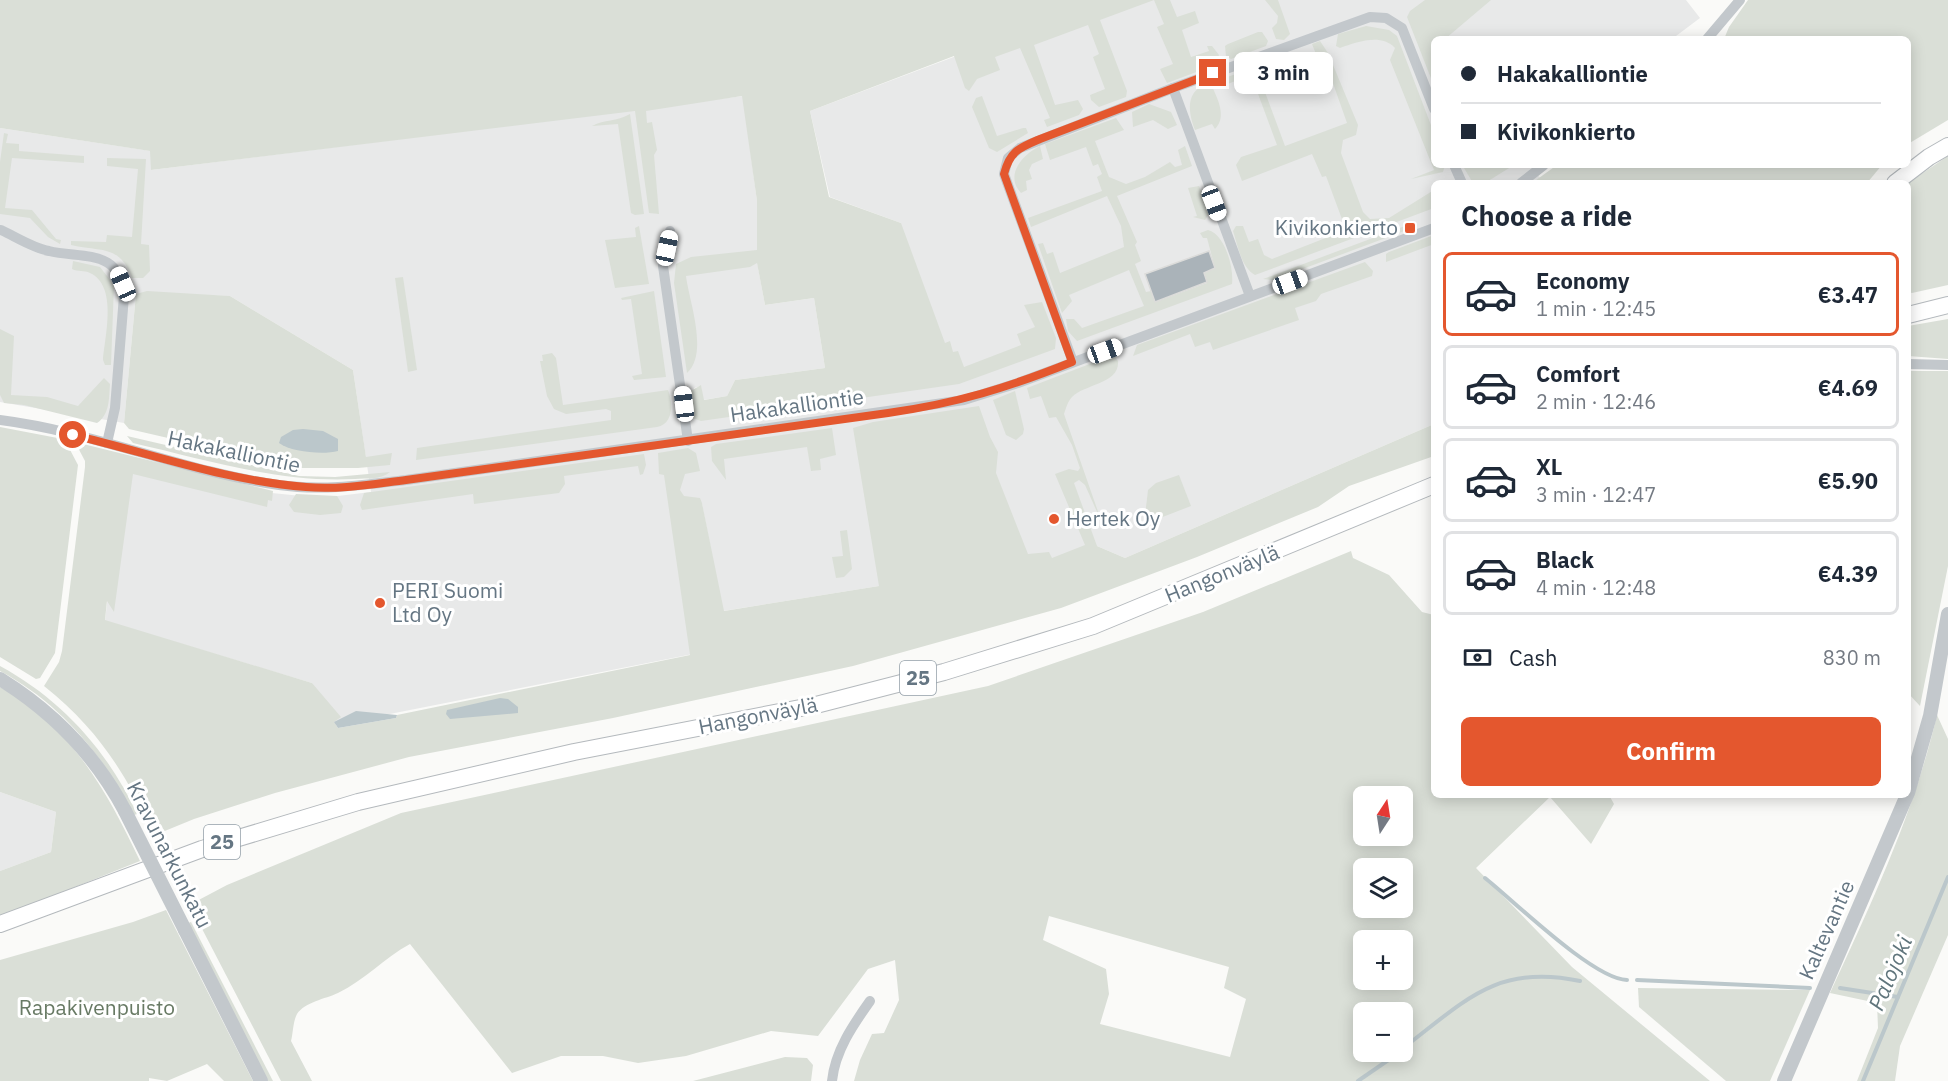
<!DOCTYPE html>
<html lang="en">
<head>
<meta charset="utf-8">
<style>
	:root { --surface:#fff; --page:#f6f6f7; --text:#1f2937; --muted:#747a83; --line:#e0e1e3; --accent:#e4572e }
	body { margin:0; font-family:"IBM Plex Sans",sans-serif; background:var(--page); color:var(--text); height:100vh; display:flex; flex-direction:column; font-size:22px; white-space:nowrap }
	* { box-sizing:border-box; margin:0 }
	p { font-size:20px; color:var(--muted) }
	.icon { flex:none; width:33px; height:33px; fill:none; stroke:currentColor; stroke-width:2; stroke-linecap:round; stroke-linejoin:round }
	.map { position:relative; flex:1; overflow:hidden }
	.details { position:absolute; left:1431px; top:180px; width:480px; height:618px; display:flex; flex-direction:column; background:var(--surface); border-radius:9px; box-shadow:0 3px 15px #0003 }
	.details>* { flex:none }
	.guide { position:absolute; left:1431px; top:36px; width:480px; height:132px; border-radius:9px; box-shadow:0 3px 15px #0003; display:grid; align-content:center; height:132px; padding:0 30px; background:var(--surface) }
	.needle { width:39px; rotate:12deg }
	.fabs { position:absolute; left:1353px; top:786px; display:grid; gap:12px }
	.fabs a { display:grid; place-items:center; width:60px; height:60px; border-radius:9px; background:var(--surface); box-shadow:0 3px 15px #0003; font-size:30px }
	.end { position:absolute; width:27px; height:27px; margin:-14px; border:8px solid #e4572e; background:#fff; box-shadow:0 0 0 3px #fff }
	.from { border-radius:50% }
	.bubble { position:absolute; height:42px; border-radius:9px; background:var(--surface); box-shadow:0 3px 15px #0003; font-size:20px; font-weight:700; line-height:42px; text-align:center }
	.car { position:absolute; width:18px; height:36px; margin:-18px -9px; border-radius:8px; box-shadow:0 0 4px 2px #0007; background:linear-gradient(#fff 24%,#345 0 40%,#fff 0 76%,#345 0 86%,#fff 0) }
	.guide b { display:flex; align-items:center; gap:21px; height:57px; font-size:22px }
	.guide b+b { border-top:2px solid var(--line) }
	.guide i { width:15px; height:15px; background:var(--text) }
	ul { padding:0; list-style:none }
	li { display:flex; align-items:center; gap:18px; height:84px; margin:0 12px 9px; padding:0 18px; border:3px solid var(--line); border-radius:9px }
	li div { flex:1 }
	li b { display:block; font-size:22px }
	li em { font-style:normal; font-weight:700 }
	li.on { border-color:var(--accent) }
	li>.icon { width:54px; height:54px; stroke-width:1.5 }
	h2 { padding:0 30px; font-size:27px; line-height:72px }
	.pay { display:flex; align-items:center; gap:15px; height:66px; padding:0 30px; font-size:22px }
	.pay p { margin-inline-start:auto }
	.primary-button { display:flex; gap:12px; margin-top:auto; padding:12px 30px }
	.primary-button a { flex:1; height:69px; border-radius:9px; background:var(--accent); color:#fff; font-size:24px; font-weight:700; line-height:69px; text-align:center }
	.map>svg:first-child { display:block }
	.built { fill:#e8e9e9 }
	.green { fill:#dadfd7; fill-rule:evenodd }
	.water { fill:#bbc7cb }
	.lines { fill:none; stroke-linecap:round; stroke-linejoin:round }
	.stream { stroke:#bbc7cb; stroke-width:4 }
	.building { fill:#aab3b9; stroke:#dcdcda; stroke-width:1.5 }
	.trunk-casing { stroke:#b4b9bd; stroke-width:18 }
	.minor { stroke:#c3c8cc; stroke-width:10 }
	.tertiary { stroke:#c3c8cc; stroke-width:14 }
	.trunk { stroke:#fff; stroke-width:16 }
	.tertiary-bridge { stroke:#c3c8cc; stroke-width:14 }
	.route { stroke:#e4572e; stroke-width:8 }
	.poi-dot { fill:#e4572e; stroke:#fff; stroke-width:2 }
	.labels { text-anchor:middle; stroke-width:6; stroke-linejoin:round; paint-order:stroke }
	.shield { fill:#fff; stroke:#939fa8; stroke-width:1.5 }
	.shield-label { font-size:20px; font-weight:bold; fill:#657683 }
	.poi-label { font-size:21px; fill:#657683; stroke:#fff; text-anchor:start }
	.street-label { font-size:21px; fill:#657683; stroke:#fff }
	.park-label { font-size:21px; fill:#687a64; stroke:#fff }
	.water-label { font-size:22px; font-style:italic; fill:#60757c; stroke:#fff }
</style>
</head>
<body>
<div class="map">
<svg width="1948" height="1081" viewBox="0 0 1948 1081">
	<rect width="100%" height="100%" fill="#fafaf8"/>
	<g class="built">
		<polygon points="1105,0 1686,0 1700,18 1672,39 1434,39 1434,165 1530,165 1544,183 1434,183 1434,424 1125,558 1097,546 1024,575 879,586 723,611 702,504 693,654 329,726 312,683 105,621 124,455 272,493 321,498 371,492 353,370 230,296 136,294 124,423 0,402 0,128 151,151 151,170 743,96 757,201 757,262 765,305 814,298 825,368 735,380 727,396 703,400 701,386 694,388 691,412 846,397 901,223 830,197 810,111"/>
		<polygon points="0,792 56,812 51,852 0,871"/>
	</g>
	<g class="green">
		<path d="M0,0h1154l-54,20 27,71 -1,6 -27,10 -8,-7 -1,-5 15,-6 -12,-32 6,-3 -11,-29 -54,20 21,60 23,-5 5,9 -4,6 -32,12 -3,-7 6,-2 -30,-70 -25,9 5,13 -23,9 -8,12 -4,-3 -11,-32 -144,55 19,86 72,26 44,120 5,-2 3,11 5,-1 6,16 57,-22 -4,-11 18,-7 -11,-22 18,-3 14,36 -1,11 -96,35 -258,37 -9,-3 -3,-26 12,-7 3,15 23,-4 8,-16 90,-12 -11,-70 -49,7 -8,-42 -7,4 -64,9c3,25 23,77 1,97l-13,-90 2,-19 15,-7 66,-7v-49l-15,-105 -96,15 1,12 5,-1 5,28 -3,5 5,59 -10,-1 -14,-102 -484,59 -1,-19 -150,-23z"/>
		<polygon points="1154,0 1170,0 1177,17 1195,11 1199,23 1182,30 1191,57 1209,51 1207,46 1212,46 1219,55 1215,65 1167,83 1160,69 1173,64 1157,27 1164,24"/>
		<polygon points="1265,0 1278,0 1290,34 1284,40 1276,39 1272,28 1277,23 1278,16"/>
		<polygon points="1425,0 1491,0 1445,39 1434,39 1434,86 1407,17 1410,11"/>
		<polygon points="1748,0 1948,0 1948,120 1908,144 1908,39 1724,39 1729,27"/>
		<path d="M1366,26l23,4 8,6 37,97v32h11l-2,7 -32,7 23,-9 -44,-110 5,-12c-14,-15 -38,-6 -55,0l-4,-2 2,-12z"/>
		<polygon points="1258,32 1262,32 1268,41 1266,46 1231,59 1226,56 1225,46 1228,44"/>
		<path d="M1320,41l8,12 30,72 -2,10 -13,5 -2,13 22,59 7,7 19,-1 45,-28v18l-179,67c-14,-8 -17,-29 -22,-44l3,-5h7l6,16 9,-3 6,16 8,4 74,-29 -20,-54 -4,1 -10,-23 -70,27 -6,-16 5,-8 36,-12 -26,-70 -26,10 -1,-7 39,-13 -1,19 23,62 62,-23 -24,-68 -7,-1 -4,-10z"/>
		<path d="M1208,84l4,2c6,14 15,31 3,43l-3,-5 -17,6c-7,-18 -10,-40 13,-46z"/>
		<polygon points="982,96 997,136 1023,128 1026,128 1028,133 997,152 989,148 972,107 976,98"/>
		<polygon points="1149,104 1171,112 1177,125 1168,129 1153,120 1133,127 1132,112"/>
		<path d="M630,114l14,100 -9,1 -4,-2 -13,-89 -26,2c13,-7 24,-4 38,-12z"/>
		<path d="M1116,118l8,12 -29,11 14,36 17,7 19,-7 25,-15 5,5 7,-2 -4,-15 7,-4 7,20 -75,30 20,46 -2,3 6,16 -6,3 11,28 5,-1 5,11 51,-19 -3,-10 11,-5 -8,-30h-4l-3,-5 8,-3c17,4 26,38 24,54l-155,57 -9,-10 -2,-12h8l8,9 62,-22 -15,-36 -60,25 3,6 -10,12 -24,-69 5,-1 4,11 6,-2 7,21 64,-26 -3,-21 -14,-30 -76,31 -3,-9 74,-27 -5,-14 5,-3 -4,-10 -5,2 -7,-19 -36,13 -5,-16z"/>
		<polygon points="4,133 8,134 6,143 19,144 19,151 84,156 84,163 12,158 5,208 32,210 56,239 61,240 60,244 48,237 30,218 0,214 0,162"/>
		<path d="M1040,146l3,13 -11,5 -3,6 3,9 -6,2 1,9 -6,3c-17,-18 2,-39 19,-47z"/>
		<polygon points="1948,156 1948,285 1912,293 1908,292 1908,183"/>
		<path d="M107,158l39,1 -5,85 8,1 1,26 -7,7h-11c-12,-34 -32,-26 -61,-33v-4l35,1 1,-7 25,2 6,-68 -31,-3z"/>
		<polygon points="1480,165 1514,165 1485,183 1473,183 1464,168"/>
		<polygon points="1557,165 1882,165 1867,183 1532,183"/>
		<polygon points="1199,186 1210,212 1205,220 1193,217 1197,216 1188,188"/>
		<polygon points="639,226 649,284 615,288 605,240 636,237 635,228"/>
		<polygon points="1405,226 1407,230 1273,280 1263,279"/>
		<polygon points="1434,235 1434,244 1386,262 1386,254 1389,252"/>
		<path d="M73,261l27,6 14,18 -3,80h-6l-2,-5c2,-24 15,-74 -13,-87 -6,-3 -12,-1 -18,-4z"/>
		<polygon points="1365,262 1373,271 1372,276 1321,294 1316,301 1295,308 1299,320 1213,350 1210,342 1195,347 1190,334 1133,356 1137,345"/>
		<polygon points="403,277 417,370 408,372 395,278"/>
		<polygon points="147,291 230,296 353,370 366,457 392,453 390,465 358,468 298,468 129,429 124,423 136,294"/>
		<polygon points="654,291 666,377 634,380 632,376 642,374 631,299 622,300 621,298"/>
		<polygon points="1948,319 1948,359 1908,356 1908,326"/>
		<path d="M0,329l14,7 -3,59 36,2 31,9 26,-28 6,6c-1,13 0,31 -13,39l-73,-18 -20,-2 -4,-8z"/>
		<path d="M552,353l4,5 7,47 105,-15c5,12 6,34 -11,37l-241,33 1,-12 194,-28v-9l-5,-2 -40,5 -12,-5 -7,-13 -7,-35h3l-1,-6z"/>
		<path d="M1108,357h7l3,4c2,23 -33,23 -46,36 -4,4 -6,11 -8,17l38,109 -17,-38 -6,-5 -5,3 23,63 28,12 309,-134v32l-85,30 -31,21 -121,50 -136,51 -208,58 -240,52 -204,39 -134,36 -81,26 -39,16c-31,-63 -55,-104 -111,-149l15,-24 3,-11 23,-184v-6l-10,-19 198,49 -1,10 -4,-1 -1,7 -134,-33 -19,138 -7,-11 -2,19 207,63 29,34 -7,5 4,6 58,-10 1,-3 293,-60 -26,-180 -5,-1 -1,-21 30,-5 8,5 4,18 -15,3 -5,16 4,6 16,2 2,5 22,108 155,-25 -26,-158 20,-6 106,-16 11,31 8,15 -2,21 32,81 21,-2 3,6 33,-13 -30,-71 14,-5 9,2 2,-3 -8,-23 -16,-28 -7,1 -8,-22 -11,3 -3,-11z"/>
		<polygon points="1908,371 1948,371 1948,566 1920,706 1908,693"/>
		<polygon points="1015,391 1024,429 1023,434 1016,440 1006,435 993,400"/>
		<polygon points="0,427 68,440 68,446 78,465 55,653 40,678 36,679 0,657"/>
		<polygon points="832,428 836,455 820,459 821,470 811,471 807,447 724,459 726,480 712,461 711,447 716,444"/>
		<path d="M127,436l172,40 36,1 55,-5c-9,8 -23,6 -35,7 -76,4 -148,-19 -222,-36z"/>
		<polygon points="644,454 646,465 643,474 640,475 638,466 564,476 565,484 559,493 474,504 473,494 362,510 360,505 364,493"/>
		<polygon points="1179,475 1191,506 1160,518 1145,516 1148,490 1156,483"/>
		<polygon points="296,494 337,496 343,506 341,513 320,515 294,512 289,505"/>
		<polygon points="847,530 852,569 844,577 836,578 832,557 843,556 840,531"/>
		<path d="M1351,551l2,7 36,17 33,37 12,3v180h175l5,9 -23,40 -41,-47 -74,71 96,99 138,114h-856l6,-21 12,-26 12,-1 15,-33 -4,-40 -27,9 -50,67 -47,-5 -85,25 -48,7 -35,-7h-42l-49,17 -102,-129c-26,14 -45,36 -72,49 -13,6 -33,9 -41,21 -4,7 -4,20 -6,27l21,40h-31l-82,-158 -6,-20 34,-18 174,-72 587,-127 215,-74zM1402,796v40h-38v-40zM1364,868h38v40h-38zM1049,916l180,51 -5,21 22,11 -16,58 -130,-33 9,-30 -3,-25 -63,-29zM1402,940v40h-38v-40zM1402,1012v40h-38v-40z"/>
		<path d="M0,666c61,33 108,85 137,148l-3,1c-31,-60 -74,-112 -134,-144z"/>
		<path d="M0,687c71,39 107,104 140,174l-140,56v-46l51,-19 5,-40 -56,-20z"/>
		<path d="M1937,715l11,24v196l-48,111 -5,35h-38l21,-53 -1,-25 -47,-10c42,-91 84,-180 107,-278z"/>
		<polygon points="166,910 253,1081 224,1081 207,1064 167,1081 149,1078 149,1081 0,1081 0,960 133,922"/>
		<polygon points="191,922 273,1081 268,1081 188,923"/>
		<polygon points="1638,988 1810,990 1770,1081 1726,1081 1639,1007"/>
		<polygon points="785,1057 807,1058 813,1065 811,1081 693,1081"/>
	</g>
	<g class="water">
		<path d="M303,429l20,2 15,8v12c-15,4 -47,1 -59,-8l2,-6 12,-7z"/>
		<polygon points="500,698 508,699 518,707 518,713 450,719 446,714 447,710"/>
		<polygon points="356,711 397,715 396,718 338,728 334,722"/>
	</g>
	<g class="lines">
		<g class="stream">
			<path d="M1485,878c29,23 108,101 142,102"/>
			<polyline points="1637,980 1810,988"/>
			<polyline points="1840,988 1898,997"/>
			<path d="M1402,1049c62,-47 94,-86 178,-68"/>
			<polyline points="1358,1081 1400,1052"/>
			<polyline points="1863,1081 1948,877"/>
		</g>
	</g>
	<polygon class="building" points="1209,251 1215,268 1204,273 1207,282 1155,302 1145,274"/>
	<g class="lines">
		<defs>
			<g id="trunk">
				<polyline points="1895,183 1929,157 1948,146"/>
				<polyline points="1908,315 1948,305"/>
				<polyline points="0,924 202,849 358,802 574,752 816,705 944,672 1093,626 1434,485"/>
			</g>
		</defs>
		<use href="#trunk" class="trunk-casing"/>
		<g class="minor">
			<polyline points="1707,39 1740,0"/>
			<polyline points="1173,88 1250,296"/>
			<polyline points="1454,165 1462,183"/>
			<polyline points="1521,183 1544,165"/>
			<path d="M1,230c15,7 32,18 48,21 33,8 72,-3 75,45l-9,112 -8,35"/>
			<polyline points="670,231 663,266 688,441"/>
			<polyline points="1073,362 1004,174 1008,158 1020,148 1173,88 1370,17 1386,18 1402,28 1434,109"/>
			<polyline points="1908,364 1948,365"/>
			<path d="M0,420c95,12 185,52 279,65 43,6 85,0 127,-5l558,-80 54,-17 416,-155"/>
			<path d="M832,1081c3,-30 21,-56 38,-80"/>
		</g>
		<g class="tertiary">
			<path d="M0,679c53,33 96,77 125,132"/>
			<polyline points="1908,793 1930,716 1948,614"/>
			<polyline points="185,930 261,1081"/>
			<polyline points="1784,1081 1907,795"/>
		</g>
		<use href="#trunk" class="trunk"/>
		<polyline class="tertiary-bridge" points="125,811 185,930"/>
	</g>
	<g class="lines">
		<path class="route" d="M73,435c76,18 154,46 233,52 33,3 67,-3 100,-7l482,-67c70,-10 119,-25 184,-51l-68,-188c6,-23 15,-26 36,-35l173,-66"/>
	</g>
	<g class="poi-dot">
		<rect x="1404" y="222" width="12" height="12" rx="3"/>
		<circle cx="1054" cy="519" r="6"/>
		<circle cx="380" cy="603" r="6"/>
	</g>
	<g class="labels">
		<g class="shield">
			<rect x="900" y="661" width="36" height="34" rx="4.5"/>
			<rect x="204" y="825" width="36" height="34" rx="4.5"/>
		</g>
		<g class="shield-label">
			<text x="918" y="685">25</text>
			<text x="222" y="849">25</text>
		</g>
		<g class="poi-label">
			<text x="1398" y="235" text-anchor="end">Kivikonkierto</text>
			<text x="1066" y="526">Hertek Oy</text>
			<text x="392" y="598">PERI Suomi<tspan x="392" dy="24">Ltd Oy</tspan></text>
		</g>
		<g class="street-label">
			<text transform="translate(797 406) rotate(-8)" y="7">Hakakalliontie</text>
			<text transform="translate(234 452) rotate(12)" y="7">Hakakalliontie</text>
			<text transform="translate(1222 574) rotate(-22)" y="7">Hangonväylä</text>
			<text transform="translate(758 716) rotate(-11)" y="7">Hangonväylä</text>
			<text transform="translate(169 855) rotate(63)" y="7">Kravunarkunkatu</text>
			<text transform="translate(1827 930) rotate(-66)" y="7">Kaltevantie</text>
		</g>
		<g class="park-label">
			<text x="97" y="1015">Rapakivenpuisto</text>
		</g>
		<g class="water-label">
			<text transform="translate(1890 973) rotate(-67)" y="8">Palojoki</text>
		</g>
	</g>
</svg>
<div class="fabs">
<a><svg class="needle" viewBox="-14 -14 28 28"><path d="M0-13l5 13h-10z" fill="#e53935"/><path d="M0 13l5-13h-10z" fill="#747a83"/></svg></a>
<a><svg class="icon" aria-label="layers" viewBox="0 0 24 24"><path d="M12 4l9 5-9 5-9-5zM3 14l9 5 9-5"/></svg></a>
<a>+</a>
<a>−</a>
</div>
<i class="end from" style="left:73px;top:435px"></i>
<i class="end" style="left:1213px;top:73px"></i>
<div class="bubble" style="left:1234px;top:52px;width:99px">3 min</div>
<i class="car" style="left:1214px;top:203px;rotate:159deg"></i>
<i class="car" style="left:667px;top:248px;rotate:12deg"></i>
<i class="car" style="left:1290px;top:282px;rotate:70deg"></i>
<i class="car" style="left:123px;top:284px;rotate:336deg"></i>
<i class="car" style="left:1105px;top:351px;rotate:70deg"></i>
<i class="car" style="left:684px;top:404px;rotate:353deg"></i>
<div class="guide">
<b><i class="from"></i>Hakakalliontie</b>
<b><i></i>Kivikonkierto</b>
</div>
<section class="details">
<h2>Choose a ride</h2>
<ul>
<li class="on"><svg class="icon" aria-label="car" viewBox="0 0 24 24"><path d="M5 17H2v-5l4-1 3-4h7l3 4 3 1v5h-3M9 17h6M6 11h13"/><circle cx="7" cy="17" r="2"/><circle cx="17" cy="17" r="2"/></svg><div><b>Economy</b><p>1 min · 12:45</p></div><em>€3.47</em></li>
<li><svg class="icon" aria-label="car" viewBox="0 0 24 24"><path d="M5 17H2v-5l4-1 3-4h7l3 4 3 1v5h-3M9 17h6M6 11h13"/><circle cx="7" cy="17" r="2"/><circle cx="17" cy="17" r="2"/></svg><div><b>Comfort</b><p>2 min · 12:46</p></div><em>€4.69</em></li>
<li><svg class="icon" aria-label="car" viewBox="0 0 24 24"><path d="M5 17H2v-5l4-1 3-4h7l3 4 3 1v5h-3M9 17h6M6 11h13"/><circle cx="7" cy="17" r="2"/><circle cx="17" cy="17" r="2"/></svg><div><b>XL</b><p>3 min · 12:47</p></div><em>€5.90</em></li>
<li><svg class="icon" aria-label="car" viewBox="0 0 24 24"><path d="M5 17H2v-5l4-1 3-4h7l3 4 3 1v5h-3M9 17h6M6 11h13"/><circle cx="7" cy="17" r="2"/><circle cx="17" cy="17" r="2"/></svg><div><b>Black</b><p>4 min · 12:48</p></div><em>€4.39</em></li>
</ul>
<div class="pay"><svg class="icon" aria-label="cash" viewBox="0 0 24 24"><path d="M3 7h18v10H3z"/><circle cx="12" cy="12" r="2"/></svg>Cash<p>830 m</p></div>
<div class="primary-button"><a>Confirm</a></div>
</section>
</div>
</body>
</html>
